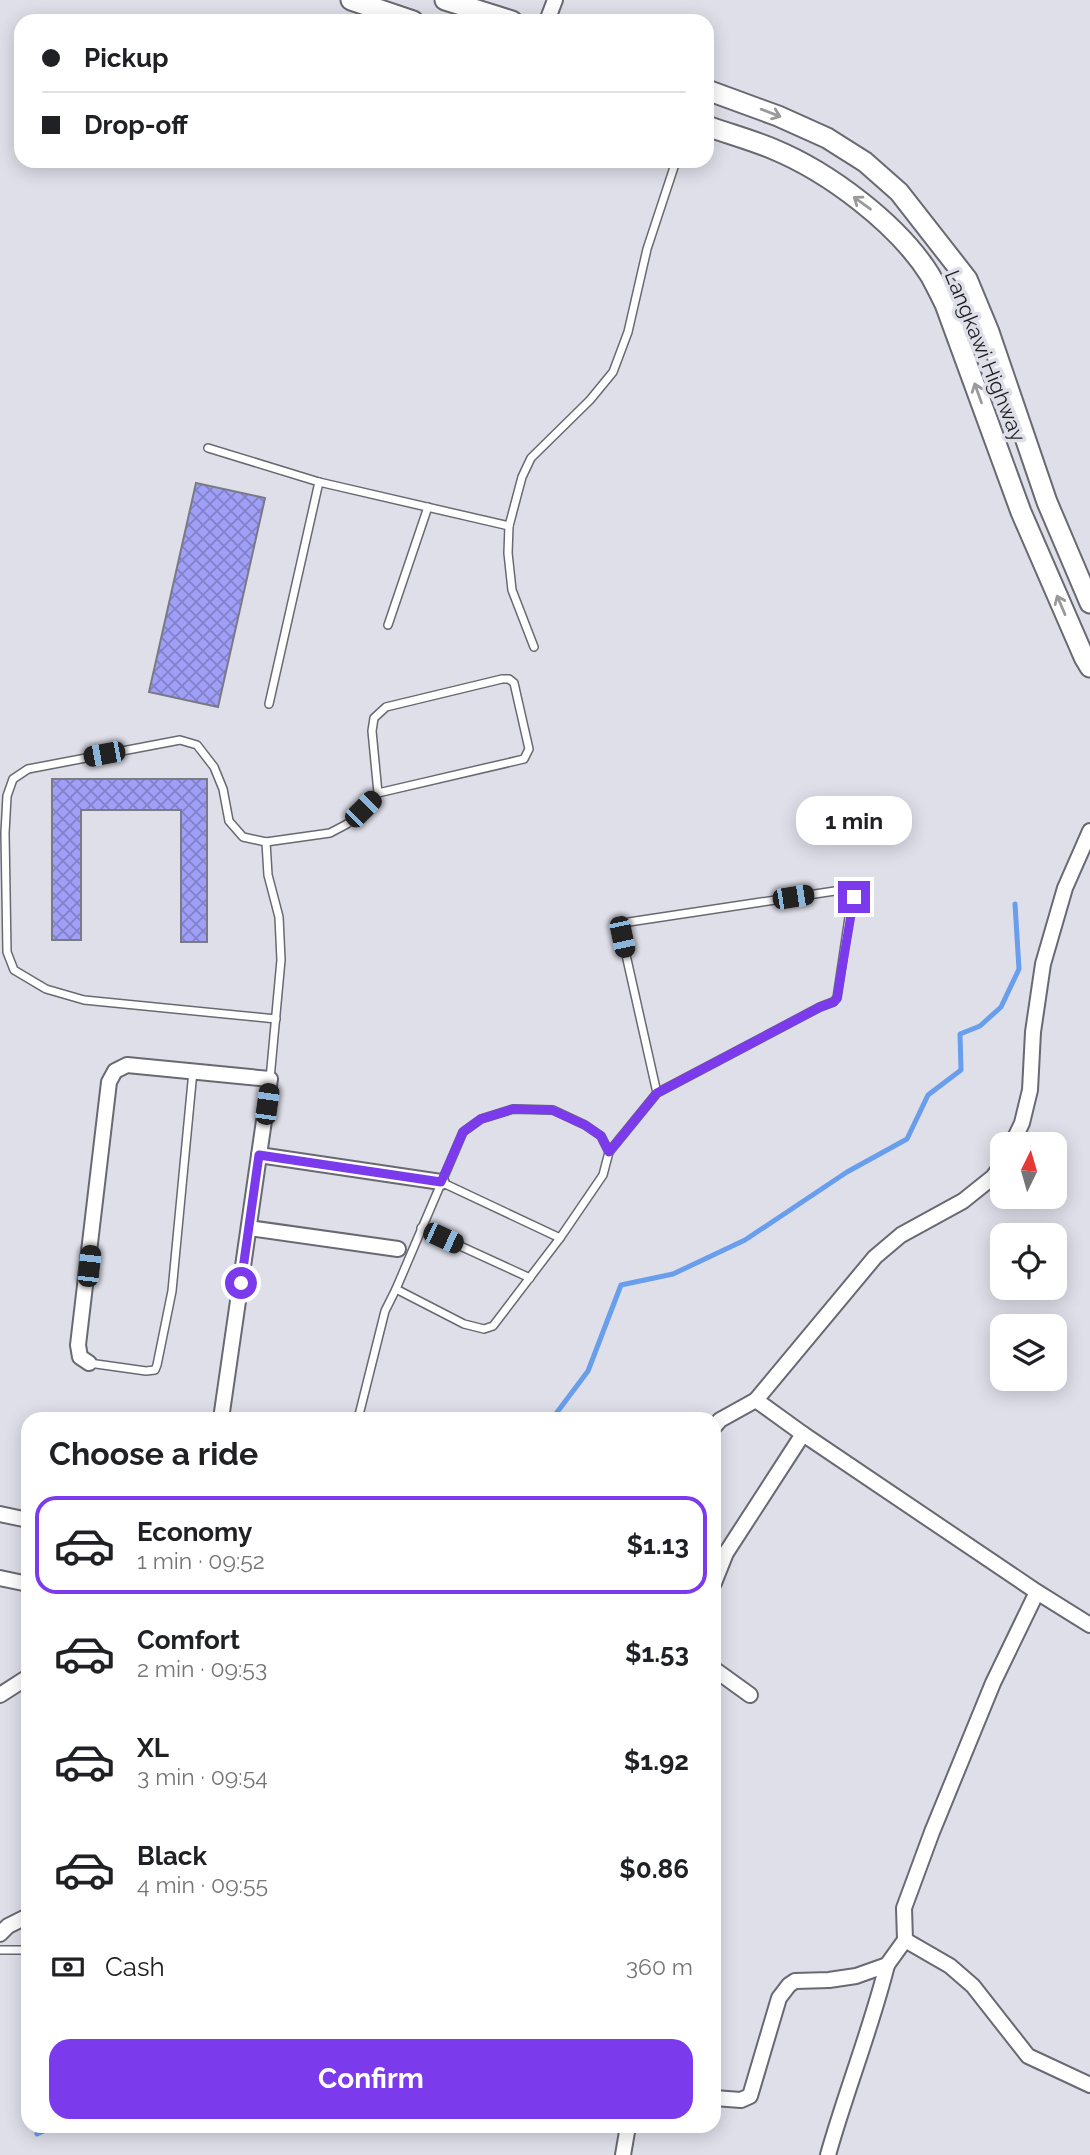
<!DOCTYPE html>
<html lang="en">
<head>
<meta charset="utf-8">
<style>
	:root { --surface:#fff; --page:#f2f2f2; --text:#202124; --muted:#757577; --line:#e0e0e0; --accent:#7c3aed }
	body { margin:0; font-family:Raleway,sans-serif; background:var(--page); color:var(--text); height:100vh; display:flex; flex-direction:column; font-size:26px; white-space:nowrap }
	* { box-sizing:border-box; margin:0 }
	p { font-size:23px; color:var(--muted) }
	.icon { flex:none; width:38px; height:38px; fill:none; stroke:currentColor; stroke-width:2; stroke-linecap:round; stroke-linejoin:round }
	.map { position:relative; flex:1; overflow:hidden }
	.drawer { position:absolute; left:21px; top:1412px; width:700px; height:721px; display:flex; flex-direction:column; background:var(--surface); border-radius:21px; box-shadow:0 4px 18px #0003 }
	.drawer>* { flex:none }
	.hud { position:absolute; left:14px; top:14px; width:700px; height:154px; border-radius:21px; box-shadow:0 4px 18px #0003; display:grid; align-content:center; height:154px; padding:0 28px; background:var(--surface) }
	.needle { width:46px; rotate:5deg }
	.buttons { position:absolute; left:990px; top:1132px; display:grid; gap:14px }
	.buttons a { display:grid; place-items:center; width:77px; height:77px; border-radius:14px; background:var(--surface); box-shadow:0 4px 18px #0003; font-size:35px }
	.end { position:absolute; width:32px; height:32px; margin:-16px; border:9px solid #7c3aed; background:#fff; box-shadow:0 0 0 4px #fff }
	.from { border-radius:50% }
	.bubble { position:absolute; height:49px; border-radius:21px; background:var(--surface); box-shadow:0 4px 18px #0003; font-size:23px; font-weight:700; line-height:49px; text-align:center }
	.car { position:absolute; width:21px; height:42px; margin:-21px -10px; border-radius:9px; box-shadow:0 0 5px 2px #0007; background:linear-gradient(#222 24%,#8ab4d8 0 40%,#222 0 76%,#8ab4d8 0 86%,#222 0) }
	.hud b { display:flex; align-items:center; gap:24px; height:66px; font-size:26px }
	.hud b+b { border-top:2px solid var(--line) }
	.hud i { width:18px; height:18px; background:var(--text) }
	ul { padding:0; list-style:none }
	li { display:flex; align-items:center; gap:21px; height:98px; margin:0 14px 10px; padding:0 14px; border:4px solid transparent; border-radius:21px }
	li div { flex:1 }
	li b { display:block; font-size:26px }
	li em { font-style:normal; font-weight:700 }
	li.active { border-color:var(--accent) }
	li>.icon { width:63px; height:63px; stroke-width:1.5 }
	h2 { padding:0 28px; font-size:32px; line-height:84px }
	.pay { display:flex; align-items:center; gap:18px; height:77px; padding:0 28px; font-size:26px }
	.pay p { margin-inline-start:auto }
	.action { display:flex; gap:14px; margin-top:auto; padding:14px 28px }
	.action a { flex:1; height:80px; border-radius:21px; background:var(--accent); color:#fff; font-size:28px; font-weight:700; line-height:80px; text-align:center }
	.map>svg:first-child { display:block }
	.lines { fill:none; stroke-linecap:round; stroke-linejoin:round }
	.stream { stroke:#689eeb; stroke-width:5 }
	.building { fill:url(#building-cross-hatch); stroke:#797a83; stroke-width:2 }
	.service-casing { stroke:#686971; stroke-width:10 }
	.minor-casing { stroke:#686971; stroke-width:18 }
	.secondary-casing { stroke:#686971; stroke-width:23 }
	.service { stroke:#fff; stroke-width:7 }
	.minor { stroke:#fff; stroke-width:14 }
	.secondary { stroke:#fff; stroke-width:19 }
	.oneway { stroke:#9a9a9b }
	.route { stroke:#7c3aed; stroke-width:9 }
	.labels { text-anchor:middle; stroke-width:7; stroke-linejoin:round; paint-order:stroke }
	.street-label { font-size:21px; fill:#1e1e21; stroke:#dfdfea }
</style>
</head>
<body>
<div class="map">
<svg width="1090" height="2155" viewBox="0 0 1090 2155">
	<defs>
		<pattern id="building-cross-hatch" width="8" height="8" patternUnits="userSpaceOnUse" patternTransform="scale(1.75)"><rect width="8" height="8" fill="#a09ff8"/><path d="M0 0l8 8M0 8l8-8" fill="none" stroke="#8281c8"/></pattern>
	</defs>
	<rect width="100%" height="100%" fill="#dfdfea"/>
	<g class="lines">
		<g class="stream">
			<polyline points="552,1419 588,1371 621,1285 673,1274 745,1240 847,1172 907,1139 928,1095 961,1070 960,1034 980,1026 1001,1007 1019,969 1015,904"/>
			<polyline points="37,2134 55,2126"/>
		</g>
	</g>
	<g class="building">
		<polygon points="196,483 265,498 218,707 149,692"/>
		<polygon points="52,779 207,779 207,942 181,942 181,810 81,810 81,940 52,940"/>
	</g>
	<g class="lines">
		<defs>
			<g id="service">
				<polyline points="208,448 319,482 509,526"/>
				<polyline points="388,625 428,507"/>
				<polyline points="534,647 512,590 508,553 509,526 522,477 531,458 590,400 613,372 628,332 647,249 676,161"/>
				<polyline points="269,704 319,482"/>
				<polyline points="266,842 268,875 279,917 281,960 270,1079"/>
				<polyline points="276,1019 84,1000 46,989 14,970 7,952 5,833 7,796 13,779 28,769 180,740 197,745 214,767 223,789 229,821 243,837 266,842 330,833 347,824 378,793 372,731 374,718 386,707 502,679 509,679 514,683 529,749 524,759 378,793"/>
				<polyline points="441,1182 560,1238"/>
				<polyline points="421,1228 530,1278"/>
				<polyline points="396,1289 464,1324 484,1329 493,1326 560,1238 603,1175 609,1152 657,1093 820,1007 833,1002 837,998 853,891 848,889 629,922 625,927 622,937 657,1093"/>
				<polyline points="89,1363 146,1371 155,1370 157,1365 172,1291 193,1071"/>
				<polyline points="358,1419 385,1311 396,1289 463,1132 481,1119 513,1109 553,1110 585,1125 601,1136 609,1152"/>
				<polyline points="0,1950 28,1950"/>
			</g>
			<g id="minor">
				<polyline points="547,21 555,0"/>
				<polyline points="1012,1144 1022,1123 1030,1090 1033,1032 1043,964 1065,888 1090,831"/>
				<polyline points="259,1155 441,1182"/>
				<polyline points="249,1228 398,1249"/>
				<polyline points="89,1363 80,1357 78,1345 109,1082 115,1071 127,1065 270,1079 221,1419"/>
				<polyline points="756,1400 803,1434 1037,1592 1090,1625"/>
				<polyline points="714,1427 720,1420 756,1400 875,1257 901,1235 963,1201 993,1177 1003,1163"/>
				<polyline points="0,1514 28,1520"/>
				<polyline points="0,1578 28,1584"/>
				<polyline points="714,1583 726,1553 803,1434"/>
				<polyline points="1037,1592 993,1683 932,1832 904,1908 905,1940 950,1966 973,1986 1028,2056 1090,2085"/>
				<polyline points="714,1669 750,1695"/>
				<polyline points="0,1695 28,1677"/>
				<polyline points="0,1934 8,1926 28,1916"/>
				<polyline points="714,2098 741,2100 750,2096 779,1998 789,1985 795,1981 829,1980 856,1976 887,1965 905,1940"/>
				<polyline points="623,2155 628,2126"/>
				<path d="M828,2155c18,-64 43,-126 59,-190"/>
			</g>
			<g id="secondary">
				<polyline points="351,0 413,21"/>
				<polyline points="445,0 512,21"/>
				<polyline points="707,90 778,116 827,138 865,162 899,192 967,279 989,332 1047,502 1090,603"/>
				<path d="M707,126c22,8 45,14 66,23 56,23 125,75 157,126 5,9 10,19 15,29l76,208 63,145 6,10"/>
			</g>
		</defs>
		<use href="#service" class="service-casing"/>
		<use href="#minor" class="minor-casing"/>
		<use href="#secondary" class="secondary-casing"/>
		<use href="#service" class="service"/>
		<use href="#minor" class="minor"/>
		<use href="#secondary" class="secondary"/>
	</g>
	<defs><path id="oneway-shaft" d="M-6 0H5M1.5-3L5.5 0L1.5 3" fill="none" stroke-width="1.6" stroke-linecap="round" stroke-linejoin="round" transform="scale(1.75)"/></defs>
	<g class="oneway">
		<use href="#oneway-shaft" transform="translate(771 113) rotate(21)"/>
		<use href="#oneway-shaft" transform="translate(862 203) rotate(-144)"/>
		<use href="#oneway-shaft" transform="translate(978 393) rotate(-110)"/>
		<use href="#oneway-shaft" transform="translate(1061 605) rotate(-113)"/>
	</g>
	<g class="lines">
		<polyline class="route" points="241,1283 259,1155 441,1182 463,1132 481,1119 513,1109 552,1110 585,1125 601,1136 609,1152 657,1093 820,1007 834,1002 837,998 854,897"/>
	</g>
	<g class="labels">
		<g class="street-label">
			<text transform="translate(985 356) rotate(68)" y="7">Langkawi Highway</text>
		</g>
	</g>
</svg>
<div class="buttons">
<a><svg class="needle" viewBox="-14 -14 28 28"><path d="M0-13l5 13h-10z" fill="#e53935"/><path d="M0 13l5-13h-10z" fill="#757577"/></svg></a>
<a><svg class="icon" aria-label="locate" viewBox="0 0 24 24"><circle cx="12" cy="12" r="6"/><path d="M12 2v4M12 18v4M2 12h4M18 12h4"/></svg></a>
<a><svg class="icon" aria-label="layers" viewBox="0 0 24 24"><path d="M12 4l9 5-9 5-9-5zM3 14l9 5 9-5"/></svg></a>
</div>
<i class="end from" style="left:241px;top:1283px"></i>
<i class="end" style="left:854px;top:897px"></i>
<div class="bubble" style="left:796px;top:796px;width:116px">1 min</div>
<i class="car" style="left:104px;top:754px;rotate:259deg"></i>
<i class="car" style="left:363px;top:809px;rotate:45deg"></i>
<i class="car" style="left:793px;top:897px;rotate:81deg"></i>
<i class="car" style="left:622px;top:937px;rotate:168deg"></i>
<i class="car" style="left:267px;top:1104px;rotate:8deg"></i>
<i class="car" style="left:443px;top:1238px;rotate:115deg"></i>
<i class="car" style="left:89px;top:1266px;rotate:6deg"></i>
<div class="hud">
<b><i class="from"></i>Pickup</b>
<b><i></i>Drop-off</b>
</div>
<section class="drawer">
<h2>Choose a ride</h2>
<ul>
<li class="active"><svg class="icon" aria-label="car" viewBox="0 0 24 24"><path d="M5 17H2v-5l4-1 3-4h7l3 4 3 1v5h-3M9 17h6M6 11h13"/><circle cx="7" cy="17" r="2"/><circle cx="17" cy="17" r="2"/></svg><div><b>Economy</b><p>1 min · 09:52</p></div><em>$1.13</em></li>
<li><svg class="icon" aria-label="car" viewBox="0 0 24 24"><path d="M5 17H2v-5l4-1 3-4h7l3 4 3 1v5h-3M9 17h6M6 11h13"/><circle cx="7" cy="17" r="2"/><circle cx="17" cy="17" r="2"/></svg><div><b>Comfort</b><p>2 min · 09:53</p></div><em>$1.53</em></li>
<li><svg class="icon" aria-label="car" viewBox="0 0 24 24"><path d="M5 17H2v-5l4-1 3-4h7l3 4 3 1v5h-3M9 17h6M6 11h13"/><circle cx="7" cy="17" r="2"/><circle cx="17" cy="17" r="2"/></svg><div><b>XL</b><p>3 min · 09:54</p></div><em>$1.92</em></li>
<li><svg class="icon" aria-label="car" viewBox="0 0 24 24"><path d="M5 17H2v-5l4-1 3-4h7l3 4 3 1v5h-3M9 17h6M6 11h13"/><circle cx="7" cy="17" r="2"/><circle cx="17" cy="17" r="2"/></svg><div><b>Black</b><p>4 min · 09:55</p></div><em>$0.86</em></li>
</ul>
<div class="pay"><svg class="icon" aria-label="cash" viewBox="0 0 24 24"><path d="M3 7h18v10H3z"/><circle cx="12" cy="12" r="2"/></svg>Cash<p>360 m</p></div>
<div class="action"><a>Confirm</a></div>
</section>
</div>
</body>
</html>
